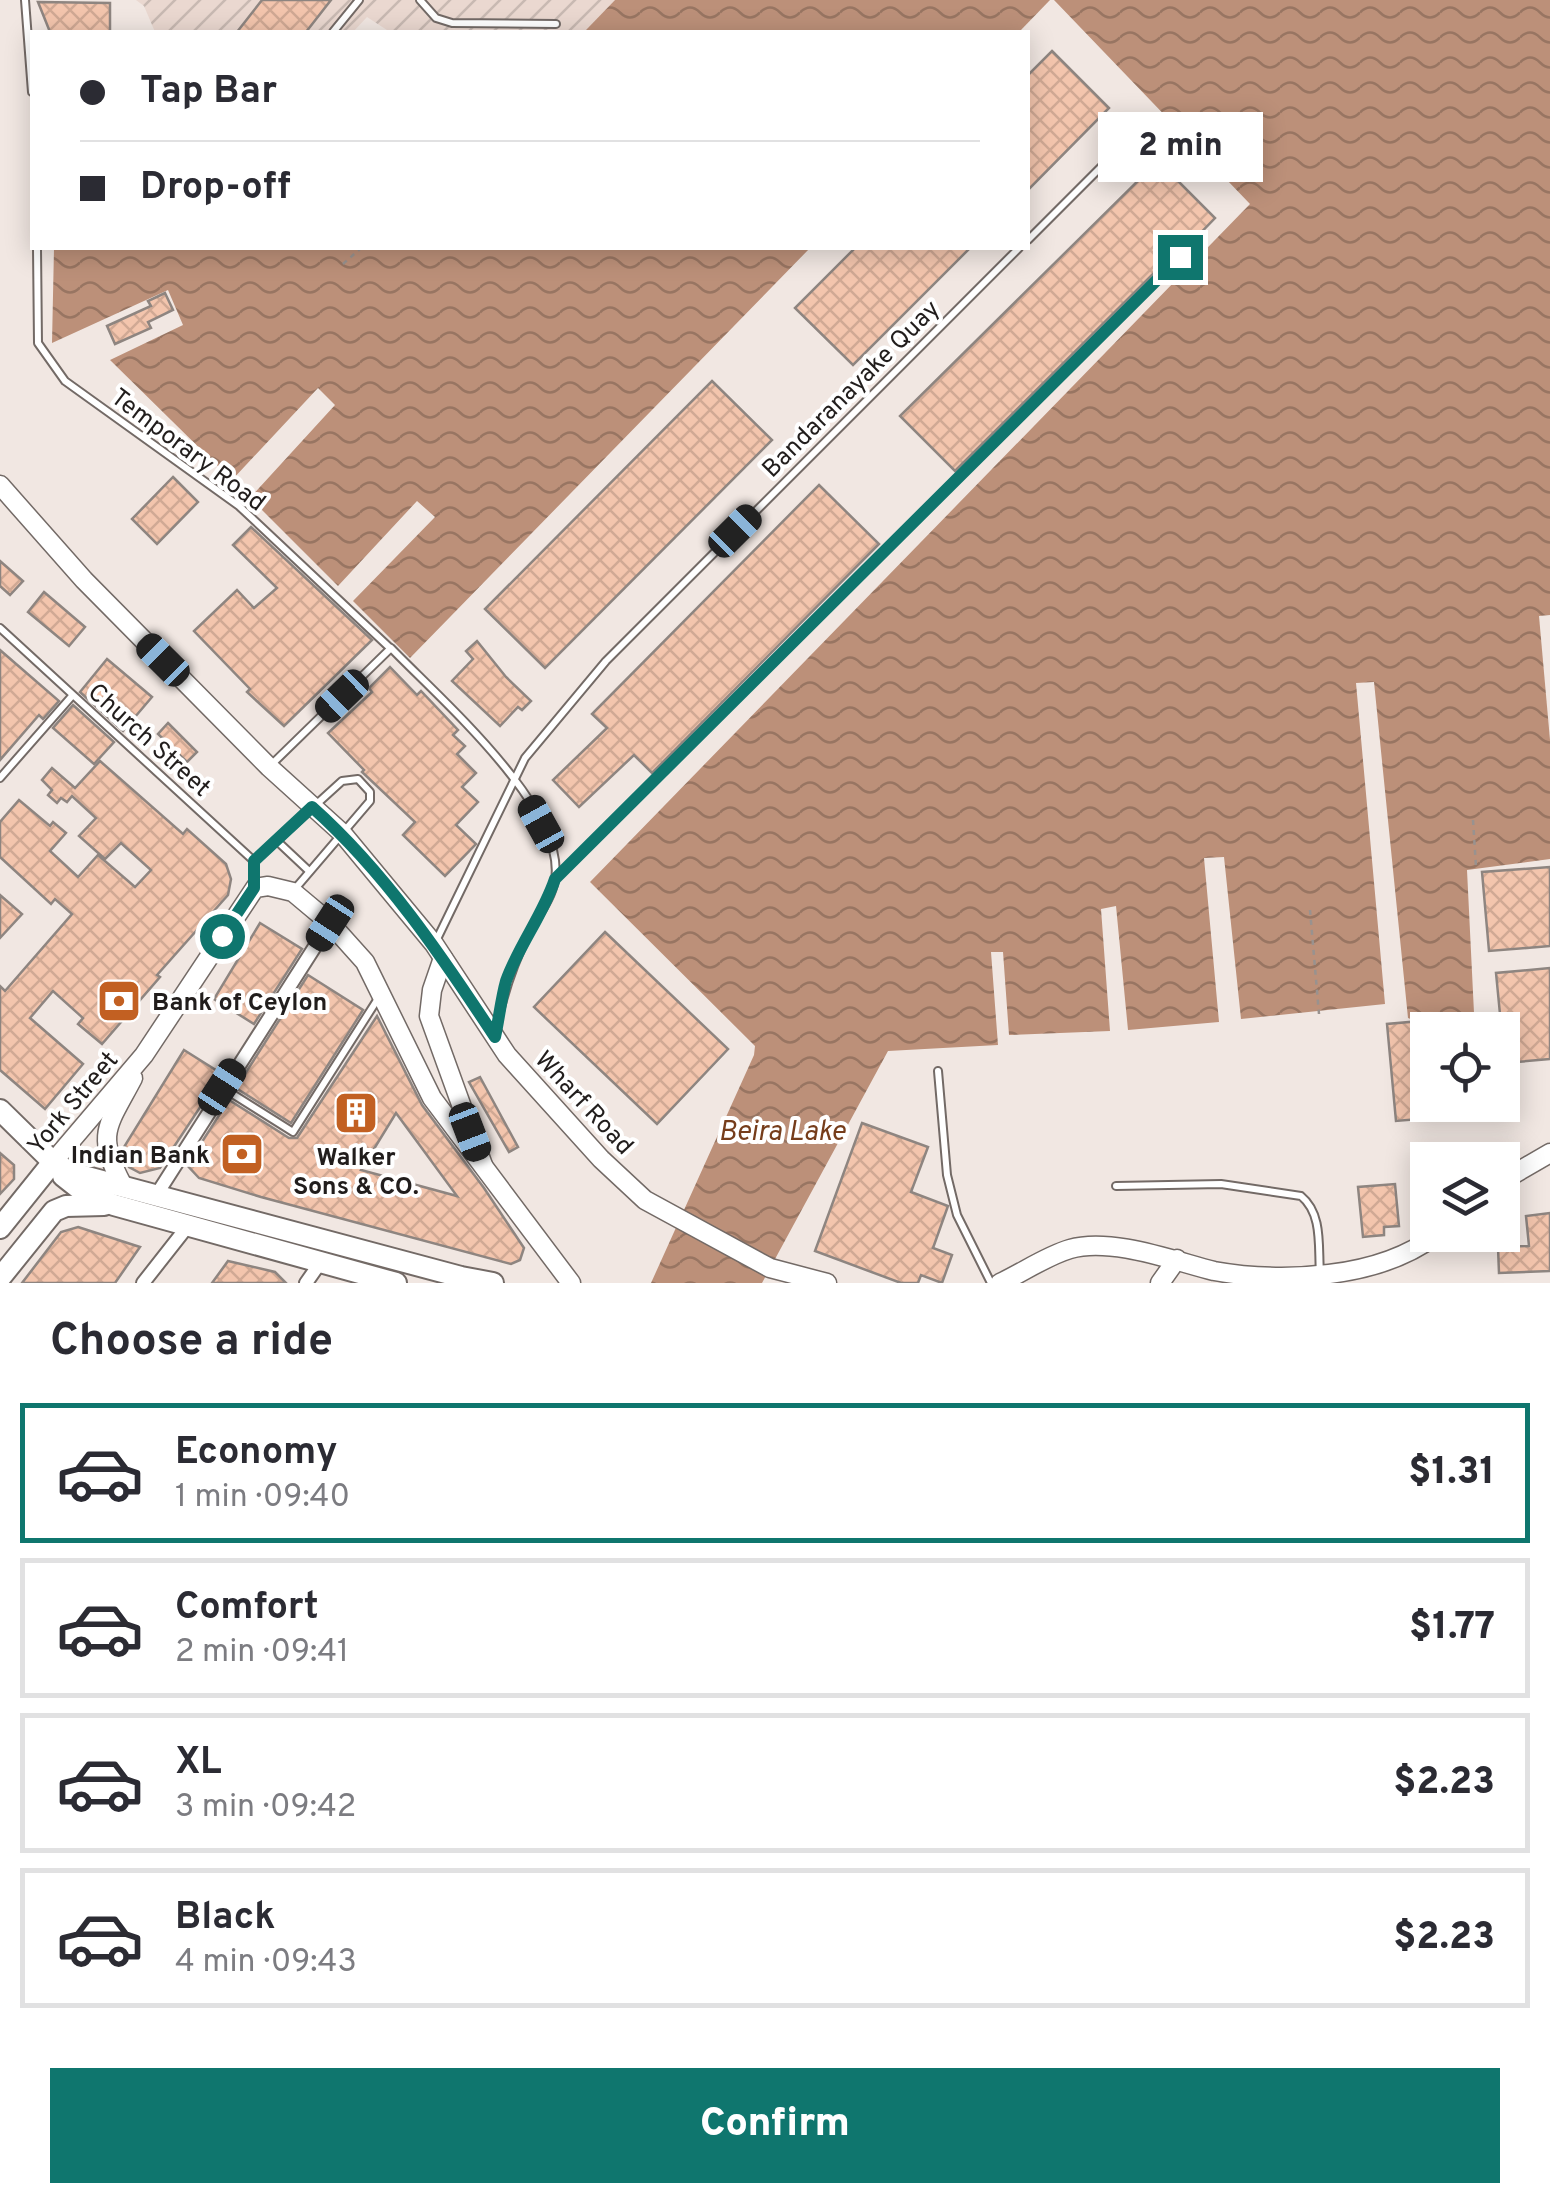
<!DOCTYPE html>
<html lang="en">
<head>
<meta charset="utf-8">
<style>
	:root { --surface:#fff; --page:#f2f2f3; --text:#2b2b33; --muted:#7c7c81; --line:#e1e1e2; --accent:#0f766e }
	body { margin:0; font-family:Overpass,sans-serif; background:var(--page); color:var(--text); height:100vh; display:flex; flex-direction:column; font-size:38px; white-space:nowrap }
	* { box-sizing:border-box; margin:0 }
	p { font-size:32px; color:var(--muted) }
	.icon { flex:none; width:55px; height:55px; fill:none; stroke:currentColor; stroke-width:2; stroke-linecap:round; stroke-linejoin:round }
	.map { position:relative; height:1283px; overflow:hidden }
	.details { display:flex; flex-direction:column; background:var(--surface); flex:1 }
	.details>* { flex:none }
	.hud { position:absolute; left:30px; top:30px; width:1000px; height:220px; border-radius:0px; box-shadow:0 5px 25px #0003; display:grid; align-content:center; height:220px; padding:0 50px; background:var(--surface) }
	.controls { position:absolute; left:1410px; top:1012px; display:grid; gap:20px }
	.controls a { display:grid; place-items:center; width:110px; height:110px; border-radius:0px; background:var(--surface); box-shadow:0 5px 25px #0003; font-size:50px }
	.end { position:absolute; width:45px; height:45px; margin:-22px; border:12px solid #0f766e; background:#fff; box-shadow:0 0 0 5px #fff }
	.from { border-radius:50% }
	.bubble { position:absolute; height:70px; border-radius:0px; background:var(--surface); box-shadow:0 5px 25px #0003; font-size:32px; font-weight:800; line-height:70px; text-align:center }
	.car { position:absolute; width:30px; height:60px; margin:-30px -15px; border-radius:12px; box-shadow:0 0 8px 2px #0007; background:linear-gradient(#222 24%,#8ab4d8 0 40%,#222 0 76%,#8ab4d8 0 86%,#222 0) }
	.hud b { display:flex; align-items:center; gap:35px; height:95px; font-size:38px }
	.hud b+b { border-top:2px solid var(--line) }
	.hud i { width:25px; height:25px; background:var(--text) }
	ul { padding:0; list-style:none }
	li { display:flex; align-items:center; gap:30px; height:140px; margin:0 20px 15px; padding:0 30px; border:5px solid var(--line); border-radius:0px }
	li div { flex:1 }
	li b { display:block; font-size:38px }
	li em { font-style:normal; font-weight:800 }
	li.current { border-color:var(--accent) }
	li>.icon { width:90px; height:90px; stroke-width:1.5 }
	h2 { padding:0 50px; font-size:45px; line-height:120px }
	.action { display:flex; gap:20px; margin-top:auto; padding:20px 50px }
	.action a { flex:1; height:115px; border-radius:0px; background:var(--accent); color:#fff; font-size:40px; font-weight:800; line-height:115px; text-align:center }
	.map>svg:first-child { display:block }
	.industrial { fill:url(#industrial-furrows) }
	.water { fill:url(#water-waves) }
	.pier { fill:#f1e7e2 }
	.building { fill:url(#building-cross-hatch); stroke:#8e8580; stroke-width:2.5; fill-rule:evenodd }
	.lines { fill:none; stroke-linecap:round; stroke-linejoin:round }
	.service-casing { stroke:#736a66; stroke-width:10 }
	.minor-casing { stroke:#736a66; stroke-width:16 }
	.tertiary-casing { stroke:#736a66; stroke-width:21 }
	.secondary-casing { stroke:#736a66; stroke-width:21 }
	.primary-casing { stroke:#736a66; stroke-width:24 }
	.path { stroke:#99928f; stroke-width:2.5; stroke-dasharray:5 5; stroke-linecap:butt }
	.service { stroke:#fff; stroke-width:6 }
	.minor { stroke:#fff; stroke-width:12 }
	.tertiary { stroke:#fff; stroke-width:18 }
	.secondary { stroke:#fff; stroke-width:18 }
	.primary { stroke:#fff; stroke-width:20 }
	.route { stroke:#0f766e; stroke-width:12 }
	.labels { text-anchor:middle; stroke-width:8; stroke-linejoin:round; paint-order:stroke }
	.street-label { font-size:25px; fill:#211d1c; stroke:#fff }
	.poi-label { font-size:25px; font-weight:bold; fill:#211d1c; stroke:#fff; text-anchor:start }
	.water-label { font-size:28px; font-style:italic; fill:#763d1b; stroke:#fff }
</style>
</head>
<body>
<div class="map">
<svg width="1550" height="1283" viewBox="0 0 1550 1283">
	<defs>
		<pattern id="industrial-furrows" width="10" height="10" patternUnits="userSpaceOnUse" patternTransform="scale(2.5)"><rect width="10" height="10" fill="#ead8d0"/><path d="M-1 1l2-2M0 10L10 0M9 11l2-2" fill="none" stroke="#c8b9b2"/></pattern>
		<pattern id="water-waves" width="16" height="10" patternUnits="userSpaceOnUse" patternTransform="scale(2.5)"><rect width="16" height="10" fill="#bc9079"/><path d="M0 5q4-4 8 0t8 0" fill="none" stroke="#987562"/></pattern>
		<pattern id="building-cross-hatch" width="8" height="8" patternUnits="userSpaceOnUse" patternTransform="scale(2.5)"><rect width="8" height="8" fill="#f3c5ad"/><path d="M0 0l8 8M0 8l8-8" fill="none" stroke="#d0a994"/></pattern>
	</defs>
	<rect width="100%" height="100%" fill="#f1e7e2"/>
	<polygon class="industrial" points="136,0 615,0 584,32 390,32 367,17 353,32 155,32 144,6"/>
	<g class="water">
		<polygon points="615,0 1050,0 1019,32 584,32"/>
		<polygon points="1054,0 1550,0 1550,859 1467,870 1474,1013 1413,1020 1408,1018 1374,682 1356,683 1385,1004 1241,1019 1224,857 1204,858 1219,1022 1128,1030 1116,906 1101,909 1110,1031 1009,1035 1003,952 991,952 998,1045 888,1051 762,1283 651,1283 754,1055 755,1046 590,882 1250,204"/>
		<polygon points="54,248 810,248 410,658 353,601 435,517 417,501 338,586 250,498 335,405 318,388 232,480 110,360 183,325 168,290 52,343"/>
	</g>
	<polygon class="pier" points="1550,615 1550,740 1539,616"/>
	<g class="building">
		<polygon points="262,0 331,0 306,32 237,32"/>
		<polygon points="38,2 110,3 110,32 50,32"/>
		<polygon points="1052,51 1109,108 1028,190 1028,75"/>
		<polygon points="1158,161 1215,218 1183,251 1175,252 955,471 900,416"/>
		<polygon points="855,248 970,248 853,365 795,308"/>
		<polygon points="165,293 173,310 148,322 151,328 115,344 107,326 151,306 148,301"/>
		<polygon points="712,381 772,440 545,668 485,609"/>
		<polygon points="173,477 198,502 157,544 132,519"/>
		<polygon points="819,485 879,544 652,773 634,755 579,807 553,780 607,728 592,714"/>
		<polygon points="251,527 372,640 284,726 247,692 250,689 194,631 237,590 254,608 277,588 233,545"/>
		<polygon points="0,561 23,581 10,595 0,586"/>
		<polygon points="44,592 85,627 69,646 28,612"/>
		<polygon points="477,641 506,677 531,701 522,710 518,707 500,726 452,681 473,659 466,651"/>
		<polygon points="0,650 59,701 43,719 39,715 0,760"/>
		<polygon points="107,659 152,697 123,731 80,692"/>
		<polygon points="390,667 417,695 421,691 458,730 453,735 465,746 457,754 476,773 462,787 478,802 456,825 476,844 445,876 403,835 415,822 362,772 364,770 328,733 372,692 369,688"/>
		<polygon points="73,705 114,742 94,764 53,728"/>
		<polygon points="168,723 197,752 187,762 158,734"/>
		<polygon points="100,761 183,834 187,829 226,864 231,879 228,895 157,975 160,977 102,1044 78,1024 83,1018 53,991 30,1018 83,1064 45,1109 0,1070 0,986 5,991 72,914 55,899 51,904 0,857 0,822 19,800 50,826 53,822 66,833 50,851 78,877 98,855 135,887 151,870 121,843 105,859 79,836 96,818 72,796 67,802 61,798 57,803 48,795 52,790 42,780 52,768 75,788"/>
		<polygon points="1550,867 1550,946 1489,951 1482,872"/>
		<polygon points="0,895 22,914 0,938"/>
		<polygon points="260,923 302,949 254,1024 214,999"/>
		<polygon points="605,932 728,1049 657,1124 534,1007"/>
		<polygon points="1550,968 1550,1059 1506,1063 1502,1030 1428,1030 1428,1105 1477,1105 1477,1114 1396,1121 1387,1024 1500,1014 1496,973"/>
		<polygon points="308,975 363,1010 291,1123 236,1088"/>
		<path d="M377,1016l45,89 62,83 40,60 -4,12 -9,4 -250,-67 -62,-19 -12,-13 42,-65 60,38h8zM396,1113l61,83 -96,-26z"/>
		<polygon points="184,1050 222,1074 160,1168 140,1173 129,1167 124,1156 124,1147"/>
		<polygon points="480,1077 518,1147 509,1152 469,1082"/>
		<polygon points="862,1123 928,1147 911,1192 948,1206 933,1248 952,1255 942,1283 921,1275 918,1283 901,1283 815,1251"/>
		<polygon points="0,1153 14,1165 14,1179 0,1194"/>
		<polygon points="1395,1184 1399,1226 1384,1227 1384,1235 1363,1237 1358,1187"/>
		<polygon points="1550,1213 1550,1271 1499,1273 1498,1247 1529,1246 1526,1216"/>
		<polygon points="78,1227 140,1247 115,1283 22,1283 61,1232"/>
		<polygon points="228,1261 275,1272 286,1283 212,1283"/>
	</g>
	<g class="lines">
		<defs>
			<g id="service">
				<polyline points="25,0 32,92"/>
				<polyline points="420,0 436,18 452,23 556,24"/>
				<polyline points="333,32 359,0"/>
				<polyline points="1028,240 1136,132"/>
				<polyline points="37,248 38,343 65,381 239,506 390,648"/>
				<polyline points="0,628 254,861 255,886"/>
				<path d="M270,766l121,-118c47,49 176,160 164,232 -4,21 -18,37 -27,55 -16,31 -25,61 -32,94"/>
				<polyline points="0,778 72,696"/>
				<polyline points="276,840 309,871"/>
				<polyline points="254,861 342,781 358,779 370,792 370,801 294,890"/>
				<polyline points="555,879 1180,257"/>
				<polyline points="437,939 525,758 606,661 1019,248"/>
				<polyline points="938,1071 947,1175 957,1215 991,1283"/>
				<polyline points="223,1088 293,1132 379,997"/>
				<path d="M1116,1186l105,-2 80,12c22,18 17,51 19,77"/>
			</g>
			<g id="minor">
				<polyline points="157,1194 330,923"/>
				<polyline points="143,1283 187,1227"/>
				<polyline points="306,1283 320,1263"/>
			</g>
			<g id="tertiary">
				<polyline points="53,1162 144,1055 255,888 268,886 293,892 330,923 365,962 432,1098 571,1283"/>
				<path d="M122,1184c-27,-51 -14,-58 11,-106"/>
			</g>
			<g id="secondary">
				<polyline points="0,485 84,580 269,767 342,833 434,944 507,1055 601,1159 645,1200 770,1268 827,1283"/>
				<polyline points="443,958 432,990 429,1016 483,1165"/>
				<polyline points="1502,1181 1550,1153"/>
				<path d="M1000,1283c22,-10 46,-27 70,-34 41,-12 104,12 144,22 68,12 165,8 222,-36"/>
				<polyline points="1160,1283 1177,1259"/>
			</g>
			<g id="primary">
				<polyline points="0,1110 53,1162 72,1173 461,1277 493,1283"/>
				<polyline points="63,1176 82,1191 114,1205 396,1283"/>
				<polyline points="0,1228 53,1162"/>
				<polyline points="0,1278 54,1211 66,1206 104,1205"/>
			</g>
		</defs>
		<use href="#service" class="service-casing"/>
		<use href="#minor" class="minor-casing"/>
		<use href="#tertiary" class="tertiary-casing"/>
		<use href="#secondary" class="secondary-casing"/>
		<use href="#primary" class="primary-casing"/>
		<g class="path">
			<polyline points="343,264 361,248"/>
			<polyline points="1473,820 1476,867"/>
			<polyline points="1310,910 1319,1014"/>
		</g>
		<use href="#service" class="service"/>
		<use href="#minor" class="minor"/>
		<use href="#tertiary" class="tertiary"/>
		<use href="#secondary" class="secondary"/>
		<use href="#primary" class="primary"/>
	</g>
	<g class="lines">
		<path class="route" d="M222,936l32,-48v-27l58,-54c73,65 129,148 183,230 4,-18 6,-38 11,-56 13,-36 37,-66 49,-102l625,-622"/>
	</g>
	<defs>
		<symbol id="bank-square" viewBox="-11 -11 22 22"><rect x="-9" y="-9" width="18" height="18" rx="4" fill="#c26022" stroke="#fff"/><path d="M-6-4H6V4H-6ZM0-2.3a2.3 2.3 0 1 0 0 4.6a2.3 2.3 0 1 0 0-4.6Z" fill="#fff"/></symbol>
		<symbol id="building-square" viewBox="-11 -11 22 22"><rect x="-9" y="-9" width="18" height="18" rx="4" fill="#c26022" stroke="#fff"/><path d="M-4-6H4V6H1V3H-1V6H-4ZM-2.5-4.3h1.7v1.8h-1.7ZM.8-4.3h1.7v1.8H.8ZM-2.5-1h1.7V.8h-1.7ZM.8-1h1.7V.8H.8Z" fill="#fff"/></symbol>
	</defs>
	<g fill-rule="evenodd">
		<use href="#bank-square" x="94" y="976" width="50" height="50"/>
		<use href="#building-square" x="331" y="1088" width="50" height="50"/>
		<use href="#bank-square" x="217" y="1129" width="50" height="50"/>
	</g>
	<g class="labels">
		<g class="street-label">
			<text transform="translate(850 388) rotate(-45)" y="9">Bandaranayake Quay</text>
			<text transform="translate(189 449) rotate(37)" y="9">Temporary Road</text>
			<text transform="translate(150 739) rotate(42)" y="9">Church Street</text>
			<text transform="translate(72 1102) rotate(-50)" y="9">York Street</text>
			<text transform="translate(585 1102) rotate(47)" y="9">Wharf Road</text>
		</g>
		<g class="poi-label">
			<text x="152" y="1010">Bank of Ceylon</text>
			<text x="210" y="1163" text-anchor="end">Indian Bank</text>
			<text x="356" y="1165" text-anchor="middle">Walker<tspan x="356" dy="29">Sons &amp; CO.</tspan></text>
		</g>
		<g class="water-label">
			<text x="782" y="1140">Beira Lake</text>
		</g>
	</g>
</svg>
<div class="controls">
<a><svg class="icon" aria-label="locate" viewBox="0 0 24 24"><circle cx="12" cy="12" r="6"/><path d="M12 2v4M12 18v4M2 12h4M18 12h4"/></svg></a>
<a><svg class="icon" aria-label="layers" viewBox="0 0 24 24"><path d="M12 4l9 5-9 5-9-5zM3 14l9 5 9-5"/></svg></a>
</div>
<i class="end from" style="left:222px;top:936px"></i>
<i class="end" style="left:1180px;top:257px"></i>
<div class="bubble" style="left:1098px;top:112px;width:165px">2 min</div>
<i class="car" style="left:735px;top:531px;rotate:45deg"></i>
<i class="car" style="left:163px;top:660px;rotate:315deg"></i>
<i class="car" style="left:342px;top:696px;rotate:226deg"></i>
<i class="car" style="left:541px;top:824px;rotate:331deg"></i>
<i class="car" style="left:330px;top:923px;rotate:213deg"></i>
<i class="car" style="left:222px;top:1087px;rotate:33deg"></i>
<i class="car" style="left:470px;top:1132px;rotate:159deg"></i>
<div class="hud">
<b><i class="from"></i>Tap Bar</b>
<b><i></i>Drop-off</b>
</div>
</div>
<section class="details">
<h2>Choose a ride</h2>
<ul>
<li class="current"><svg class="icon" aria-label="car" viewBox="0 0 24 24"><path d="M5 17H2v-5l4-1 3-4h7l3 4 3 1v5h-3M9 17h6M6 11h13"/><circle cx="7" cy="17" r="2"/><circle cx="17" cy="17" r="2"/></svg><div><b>Economy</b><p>1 min · 09:40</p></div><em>$1.31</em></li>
<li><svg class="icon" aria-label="car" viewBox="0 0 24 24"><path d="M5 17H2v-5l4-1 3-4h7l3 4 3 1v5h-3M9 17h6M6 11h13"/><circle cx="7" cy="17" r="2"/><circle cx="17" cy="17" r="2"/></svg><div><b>Comfort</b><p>2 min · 09:41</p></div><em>$1.77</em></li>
<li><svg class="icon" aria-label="car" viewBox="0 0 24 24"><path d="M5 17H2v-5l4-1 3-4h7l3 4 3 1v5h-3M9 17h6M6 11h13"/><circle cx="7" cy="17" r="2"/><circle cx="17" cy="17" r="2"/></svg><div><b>XL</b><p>3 min · 09:42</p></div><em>$2.23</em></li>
<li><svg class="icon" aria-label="car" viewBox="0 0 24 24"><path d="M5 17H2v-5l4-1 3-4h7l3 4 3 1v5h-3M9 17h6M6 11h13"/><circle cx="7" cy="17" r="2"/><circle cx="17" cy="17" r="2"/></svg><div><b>Black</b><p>4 min · 09:43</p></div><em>$2.23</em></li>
</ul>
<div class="action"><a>Confirm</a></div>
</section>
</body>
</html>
